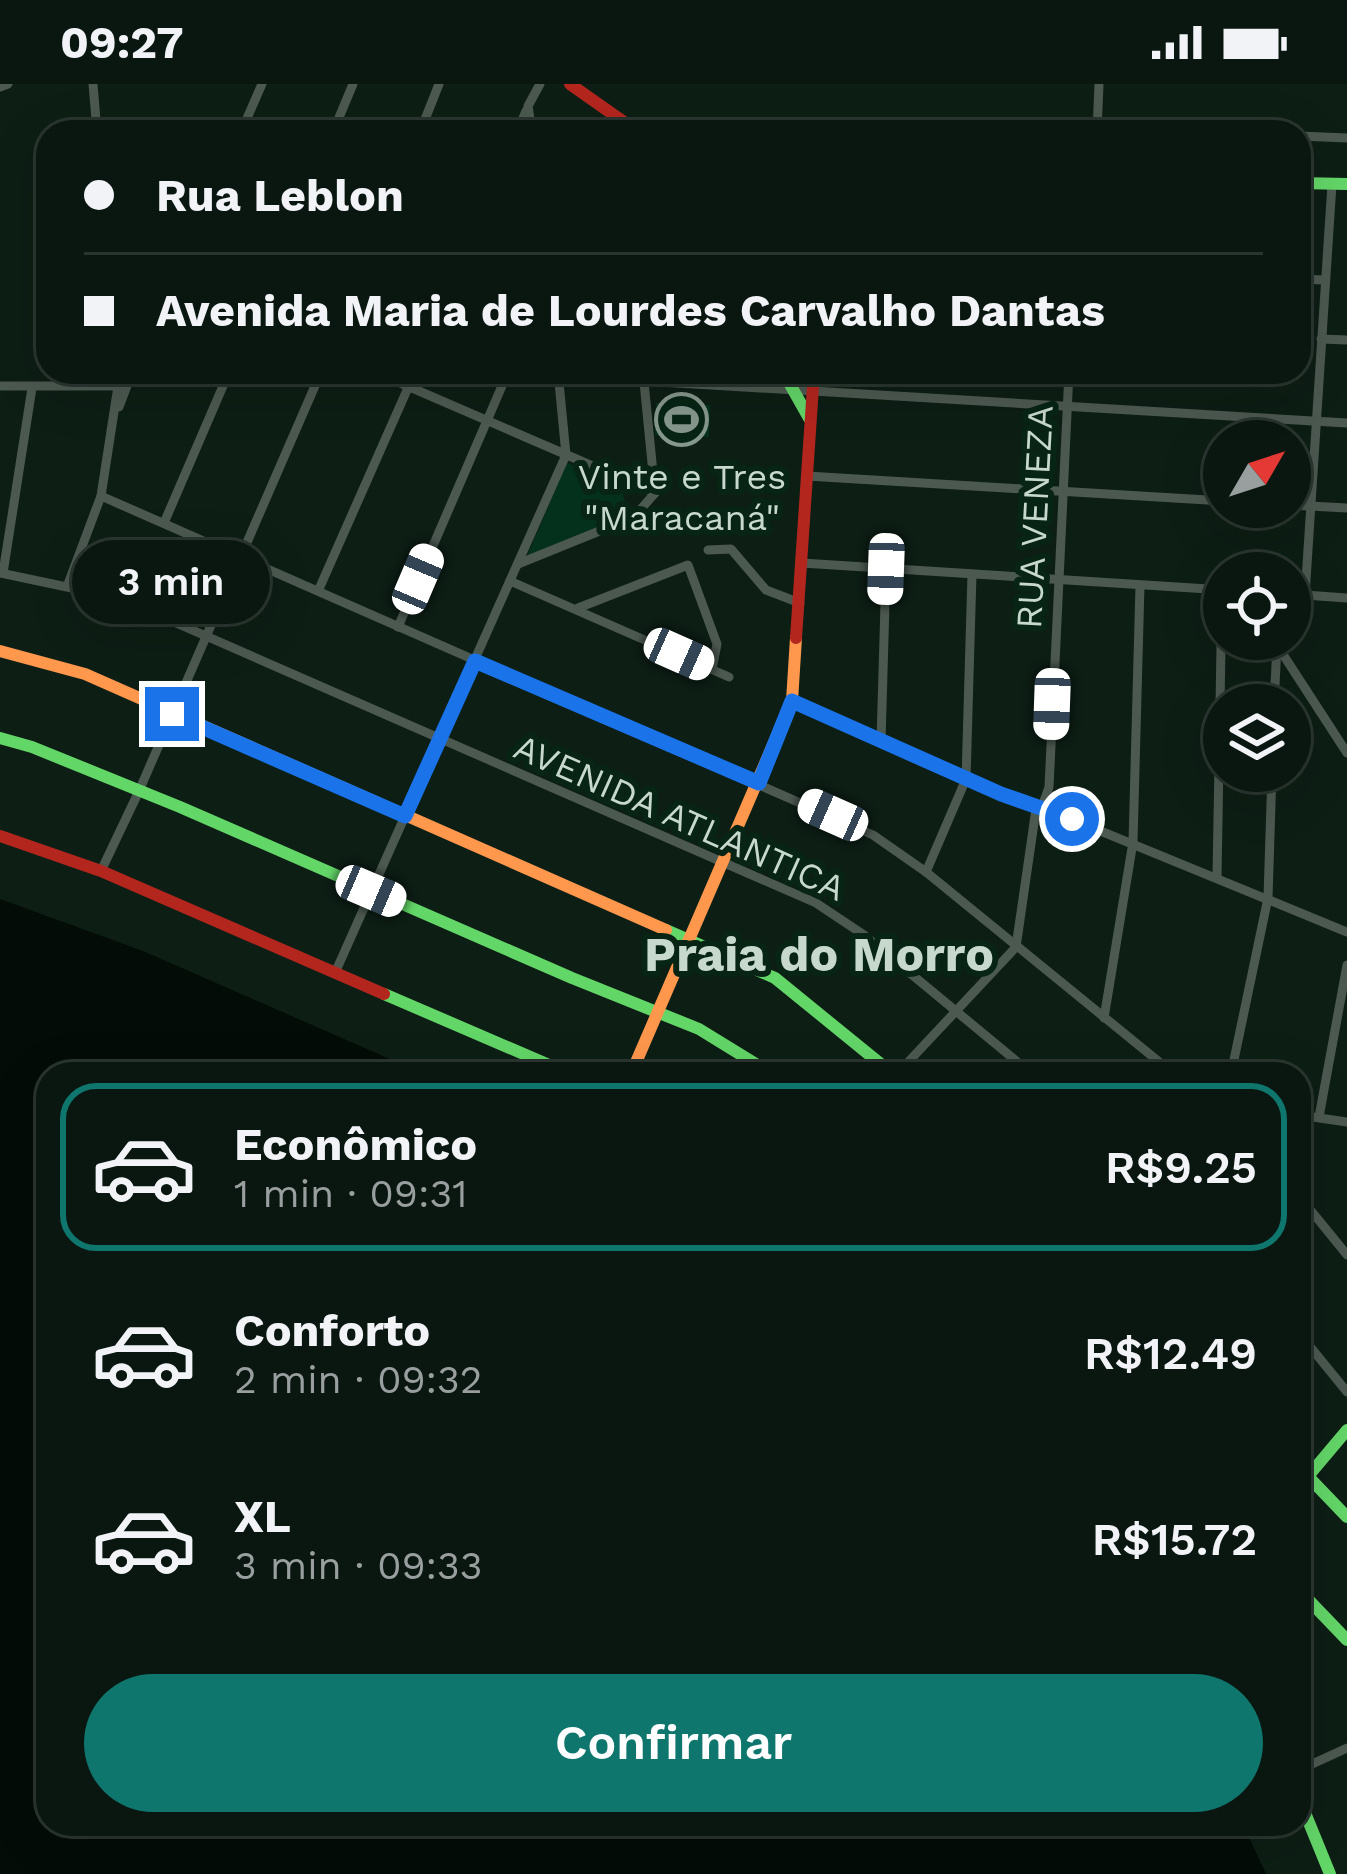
<!DOCTYPE html>
<html lang="pt">
<head>
<meta charset="utf-8">
<style>
	:root { --surface:#0a1610; --page:#131f19; --text:#f1f3f6; --muted:#999f9f; --line:#2a3530; --accent:#0f766e }
	body { margin:0; font-family:"Work Sans",sans-serif; background:var(--page); color:var(--text); height:100vh; display:flex; flex-direction:column; font-size:45px; white-space:nowrap }
	* { box-sizing:border-box; margin:0 }
	p { font-size:39px; color:var(--muted) }
	.icon { flex:none; width:66px; height:66px; fill:none; stroke:currentColor; stroke-width:2; stroke-linecap:round; stroke-linejoin:round }
	.map { position:relative; flex:1; overflow:hidden }
	.sheet { position:absolute; left:36px; top:978px; width:1275px; height:774px; display:flex; flex-direction:column; background:var(--surface); border-radius:36px; box-shadow:0 12px 48px #0002,0 0 0 3px var(--line) }
	.sheet>* { flex:none }
	.top-card { position:absolute; left:36px; top:36px; width:1275px; height:264px; border-radius:36px; box-shadow:0 12px 48px #0002,0 0 0 3px var(--line); display:grid; align-content:center; height:264px; padding:0 48px; background:var(--surface) }
	.needle { width:78px; rotate:51deg }
	.buttons { position:absolute; left:1203px; top:336px; display:grid; gap:24px }
	.buttons a { display:grid; place-items:center; width:108px; height:108px; border-radius:50%; background:var(--surface); box-shadow:0 12px 48px #0002,0 0 0 3px var(--line); font-size:60px }
	.end { position:absolute; width:54px; height:54px; margin:-27px; border:15px solid #1a73e8; background:#fff; box-shadow:0 0 0 6px #fff }
	.from { border-radius:50% }
	.bubble { position:absolute; height:84px; border-radius:42px; background:var(--surface); box-shadow:0 12px 48px #0002,0 0 0 3px var(--line); font-size:39px; font-weight:600; line-height:84px; text-align:center }
	.car { position:absolute; width:36px; height:72px; margin:-36px -18px; border-radius:15px; box-shadow:0 0 9px 3px #0007; background:linear-gradient(#fff 24%,#345 0 40%,#fff 0 76%,#345 0 86%,#fff 0) }
	.top-card b { display:flex; align-items:center; gap:42px; height:114px; font-size:45px }
	.top-card b+b { border-top:3px solid var(--line) }
	.top-card i { width:30px; height:30px; background:var(--text) }
	ul { padding:21px 0 0; list-style:none }
	li { display:flex; align-items:center; gap:36px; height:168px; margin:0 24px 18px; padding:0 24px; border:6px solid transparent; border-radius:36px }
	li div { flex:1 }
	li b { display:block; font-size:45px }
	li em { font-style:normal; font-weight:600 }
	li.selected { border-color:var(--accent) }
	li>.icon { width:108px; height:108px; stroke-width:1.5 }
	.cta { display:flex; gap:24px; margin-top:auto; padding:24px 48px }
	.cta a { flex:1; height:138px; border-radius:72px; background:var(--accent); color:#fff; font-size:48px; font-weight:600; line-height:138px; text-align:center }
	.status { display:flex; justify-content:space-between; align-items:center; height:84px; padding:0 60px; background:var(--surface); direction:ltr }
	.status svg { height:33px; fill:currentColor }
	.map>svg:first-child { display:block }
	.green { fill:#04311c }
	.water { fill:#030c06 }
	.lines { fill:none; stroke-linecap:round; stroke-linejoin:round }
	.street { stroke:#4c5951; stroke-width:9 }
	.fast { stroke:#63d668; stroke-width:12 }
	.slow { stroke:#ff974d; stroke-width:12 }
	.jam { stroke:#b3261e; stroke-width:12 }
	.route { stroke:#1a73e8; stroke-width:15 }
	.labels { text-anchor:middle; stroke-width:12; stroke-linejoin:round; paint-order:stroke }
	.poi-label { font-size:36px; fill:#c7d8cd; stroke:#072415 }
	.street-label { font-size:36px; fill:#c7d8cd; stroke:#072415 }
	.district-label { font-size:48px; font-weight:bold; fill:#c7d8cd; stroke:#072415 }
</style>
</head>
<body>
<div class="status"><b>09:27</b><svg viewBox="0 0 49 12"><path d="M0 12V9h3v3zM5 12V6h3v6zM10 12V3h3v9zM15 12V0h3v12zM26 1h20v11H26zM47 4h2v5h-2z"/></svg></div>
<div class="map">
<svg width="1347" height="1790" viewBox="0 0 1347 1790">
	<rect width="100%" height="100%" fill="#0d1e15"/>
	<g class="green">
		<polygon points="656,319 710,321 709,353 655,351"/>
		<polygon points="567,379 625,402 623,412 631,429 527,472"/>
	</g>
	<polygon class="water" points="0,815 143,867 424,990 48,990 48,1740 1243,1740 1266,1790 0,1790"/>
	<g class="lines">
		<g class="street">
			<polyline points="93,0 97,48"/>
			<polyline points="0,3 8,0"/>
			<polyline points="1097,46 1169,48"/>
			<polyline points="241,48 262,0"/>
			<polyline points="333,48 353,0"/>
			<polyline points="420,48 439,0"/>
			<polyline points="517,48 526,27"/>
			<polyline points="532,48 528,22 540,0"/>
			<polyline points="1097,48 1099,0"/>
			<polyline points="1299,52 1347,54"/>
			<polyline points="1299,195 1325,196"/>
			<polyline points="1321,255 1347,256"/>
			<polyline points="375,288 655,409"/>
			<polyline points="643,288 655,409"/>
			<circle cx="122" cy="298" r="6"/>
			<polyline points="644,297 1347,339"/>
			<polyline points="0,302 118,302 101,412 68,500"/>
			<polyline points="119,323 127,302"/>
			<polyline points="807,392 1224,417"/>
			<polyline points="101,412 873,751 926,788 1174,990"/>
			<polyline points="1290,421 1347,424"/>
			<polyline points="164,439 229,288"/>
			<polyline points="708,466 731,465 766,506 800,519"/>
			<polyline points="802,479 1224,506"/>
			<polyline points="518,480 634,433 655,409"/>
			<polyline points="0,489 119,514 816,819 864,851 1032,990"/>
			<polyline points="3,489 32,304"/>
			<polyline points="510,497 729,593"/>
			<polyline points="319,505 415,288"/>
			<polyline points="1290,510 1347,514"/>
			<polyline points="1305,511 1332,100"/>
			<polyline points="578,524 688,481 717,560 712,585"/>
			<polyline points="398,543 508,288"/>
			<polyline points="1273,555 1347,669"/>
			<polyline points="792,617 1036,725 1042,723 1347,848"/>
			<polyline points="1274,621 1277,561"/>
			<polyline points="881,657 886,485"/>
			<polyline points="1042,723 1049,703 1069,288"/>
			<polyline points="101,787 139,707 321,288"/>
			<polyline points="926,788 966,695 972,490"/>
			<polyline points="1217,793 1222,506"/>
			<polyline points="335,889 566,371 558,288"/>
			<polyline points="1104,934 1133,758 1140,501"/>
			<polyline points="897,990 1016,863 1036,725"/>
			<polyline points="1231,990 1268,814 1272,687"/>
			<polyline points="1299,1031 1347,1038"/>
			<polyline points="1319,1033 1347,881"/>
			<polyline points="1299,1112 1347,1171"/>
			<polyline points="1299,1249 1347,1308"/>
			<polyline points="1299,1686 1347,1664"/>
		</g>
		<g class="fast">
			<polyline points="1299,99 1347,100"/>
			<polyline points="783,288 809,334"/>
			<polyline points="0,654 32,663 180,723 572,894 699,945 772,990"/>
			<polyline points="666,846 775,894 893,990"/>
			<polyline points="384,910 570,990"/>
			<polyline points="1299,1383 1347,1433"/>
			<polyline points="1299,1403 1347,1346"/>
			<polyline points="1299,1506 1347,1556"/>
			<polyline points="1299,1714 1330,1790"/>
		</g>
		<g class="slow">
			<polyline points="0,567 85,590 666,846"/>
			<polyline points="631,990 792,617 796,554"/>
		</g>
		<g class="jam">
			<polyline points="570,0 638,48"/>
			<polyline points="796,554 814,288"/>
			<polyline points="0,752 101,787 384,910"/>
		</g>
	</g>
	<g class="lines">
		<polyline class="route" points="172,630 405,732 475,577 759,699 792,617 1001,710 1072,735"/>
	</g>
	<defs>
		<symbol id="stadium-ring" viewBox="-11 -11 22 22"><circle r="9.5" fill="#072415" stroke="#86978d" stroke-width="1.5"/><path d="M0-5a6.5 5 0 1 0 0 10a6.5 5 0 1 0 0-10ZM-3.5-1.8h7v3.6h-7Z" fill="#86978d"/></symbol>
	</defs>
	<g fill-rule="evenodd">
		<use href="#stadium-ring" x="652" y="306" width="59" height="59"/>
	</g>
	<g class="labels">
		<g class="poi-label">
			<text x="682" y="405">Vinte e Tres<tspan x="682" dy="41">"Maracaná"</tspan></text>
		</g>
		<g class="street-label">
			<text transform="translate(1034 433) rotate(-87)" y="13">RUA VENEZA</text>
			<text transform="translate(680 733) rotate(24)" y="13">AVENIDA ATLANTICA</text>
		</g>
		<g class="district-label">
			<text x="819" y="887">Praia do Morro</text>
		</g>
	</g>
</svg>
<div class="buttons">
<a><svg class="needle" viewBox="-14 -14 28 28"><path d="M0-13l5 13h-10z" fill="#e53935"/><path d="M0 13l5-13h-10z" fill="#999f9f"/></svg></a>
<a><svg class="icon" aria-label="locate" viewBox="0 0 24 24"><circle cx="12" cy="12" r="6"/><path d="M12 2v4M12 18v4M2 12h4M18 12h4"/></svg></a>
<a><svg class="icon" aria-label="layers" viewBox="0 0 24 24"><path d="M12 4l9 5-9 5-9-5zM3 14l9 5 9-5"/></svg></a>
</div>
<i class="end from" style="left:1072px;top:735px"></i>
<i class="end" style="left:172px;top:630px"></i>
<div class="bubble" style="left:72px;top:456px;width:198px">3 min</div>
<i class="car" style="left:886px;top:485px;rotate:182deg"></i>
<i class="car" style="left:418px;top:495px;rotate:23deg"></i>
<i class="car" style="left:679px;top:570px;rotate:114deg"></i>
<i class="car" style="left:1052px;top:620px;rotate:182deg"></i>
<i class="car" style="left:833px;top:731px;rotate:294deg"></i>
<i class="car" style="left:371px;top:807px;rotate:113deg"></i>
<div class="top-card">
<b><i class="from"></i>Rua Leblon</b>
<b><i></i>Avenida Maria de Lourdes Carvalho Dantas</b>
</div>
<section class="sheet">
<ul>
<li class="selected"><svg class="icon" aria-label="car" viewBox="0 0 24 24"><path d="M5 17H2v-5l4-1 3-4h7l3 4 3 1v5h-3M9 17h6M6 11h13"/><circle cx="7" cy="17" r="2"/><circle cx="17" cy="17" r="2"/></svg><div><b>Econômico</b><p>1 min · 09:31</p></div><em>R$9.25</em></li>
<li><svg class="icon" aria-label="car" viewBox="0 0 24 24"><path d="M5 17H2v-5l4-1 3-4h7l3 4 3 1v5h-3M9 17h6M6 11h13"/><circle cx="7" cy="17" r="2"/><circle cx="17" cy="17" r="2"/></svg><div><b>Conforto</b><p>2 min · 09:32</p></div><em>R$12.49</em></li>
<li><svg class="icon" aria-label="car" viewBox="0 0 24 24"><path d="M5 17H2v-5l4-1 3-4h7l3 4 3 1v5h-3M9 17h6M6 11h13"/><circle cx="7" cy="17" r="2"/><circle cx="17" cy="17" r="2"/></svg><div><b>XL</b><p>3 min · 09:33</p></div><em>R$15.72</em></li>
</ul>
<div class="cta"><a>Confirmar</a></div>
</section>
</div>
</body>
</html>
